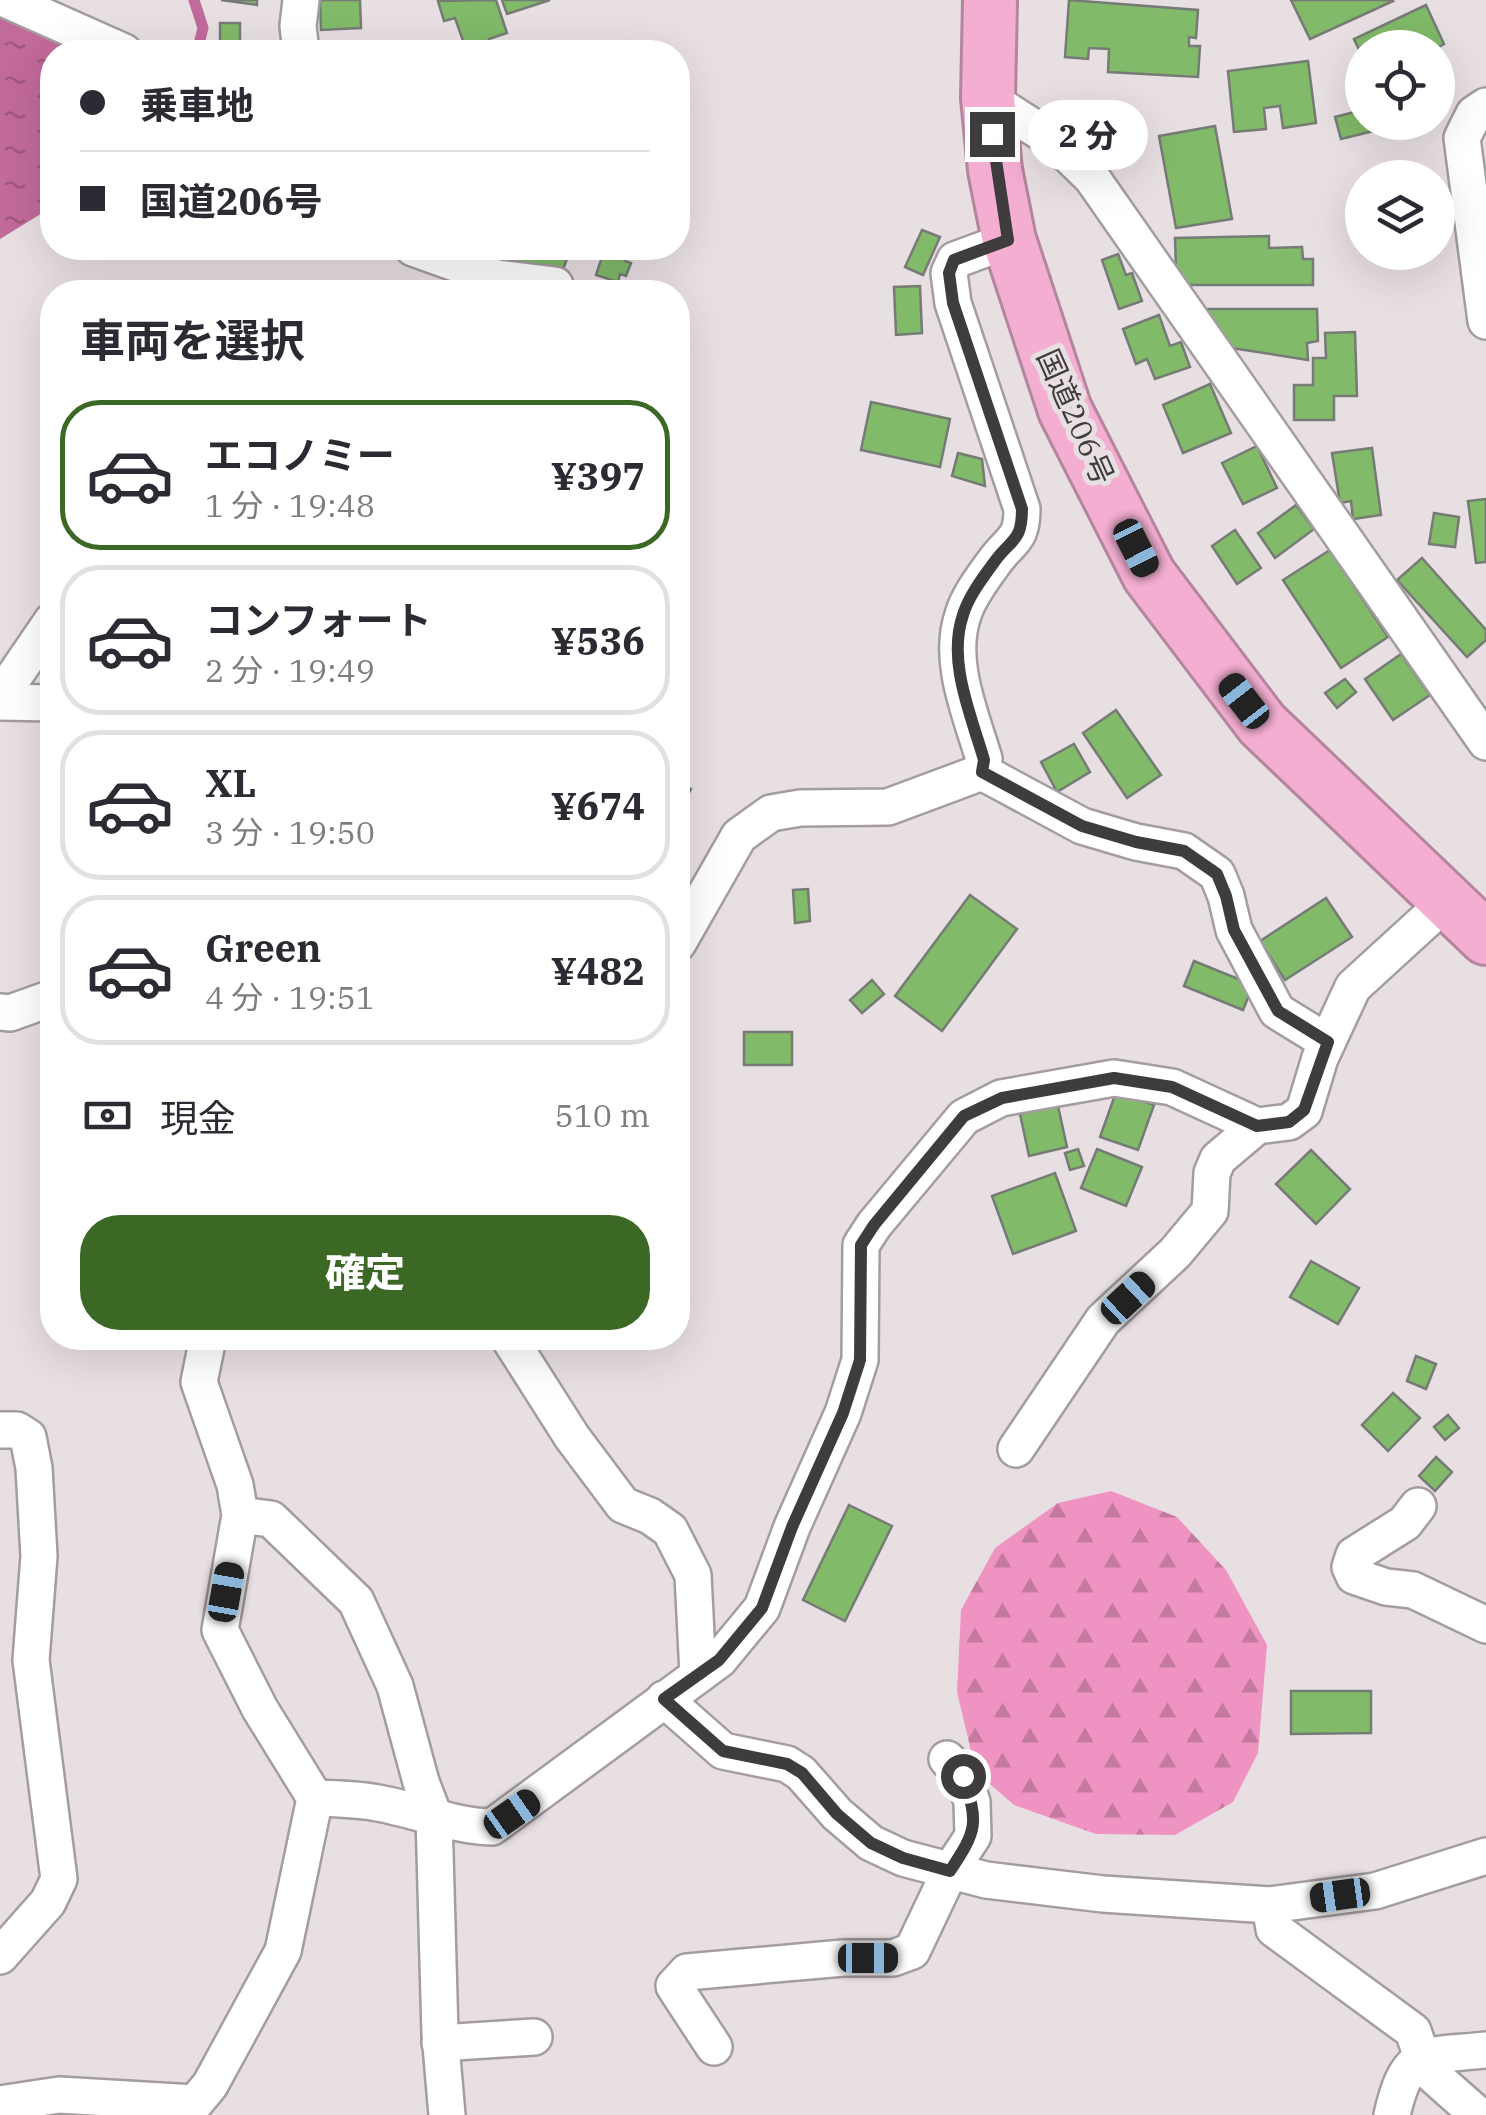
<!DOCTYPE html>
<html lang="ja">
<head>
<meta charset="utf-8">
<style>
	:root { --surface:#fff; --page:#f7f7f7; --text:#2b2b33; --muted:#7c7c81; --line:#e1e1e2; --accent:#3c6826 }
	body { margin:0; font-family:"IBM Plex Serif","Noto Sans JP",serif; background:var(--page); color:var(--text); height:100vh; display:flex; flex-direction:column; font-size:38px; white-space:nowrap }
	* { box-sizing:border-box; margin:0 }
	p { font-size:32px; color:var(--muted) }
	.icon { flex:none; width:55px; height:55px; fill:none; stroke:currentColor; stroke-width:2; stroke-linecap:round; stroke-linejoin:round }
	.map { position:relative; flex:1; overflow:hidden }
	.drawer { position:absolute; left:40px; top:280px; width:650px; height:1070px; display:flex; flex-direction:column; background:var(--surface); border-radius:40px; box-shadow:0 10px 40px #0002 }
	.drawer>* { flex:none }
	.top-card { position:absolute; left:40px; top:40px; width:650px; height:220px; border-radius:40px; box-shadow:0 10px 40px #0002; display:grid; align-content:center; height:220px; padding:0 40px; background:var(--surface) }
	.controls { position:absolute; left:1345px; top:30px; display:grid; gap:20px }
	.controls a { display:grid; place-items:center; width:110px; height:110px; border-radius:50%; background:var(--surface); box-shadow:0 10px 40px #0002; font-size:50px }
	.end { position:absolute; width:45px; height:45px; margin:-22px; border:12px solid #3f3c3d; background:#fff; box-shadow:0 0 0 5px #fff }
	.from { border-radius:50% }
	.bubble { position:absolute; height:70px; border-radius:35px; background:var(--surface); box-shadow:0 10px 40px #0002; font-size:32px; font-weight:800; line-height:70px; text-align:center }
	.car { position:absolute; width:30px; height:60px; margin:-30px -15px; border-radius:12px; box-shadow:0 0 8px 2px #0007; background:linear-gradient(#222 24%,#8ab4d8 0 40%,#222 0 76%,#8ab4d8 0 86%,#222 0) }
	.top-card b { display:flex; align-items:center; gap:35px; height:95px; font-size:38px }
	.top-card b+b { border-top:2px solid var(--line) }
	.top-card i { width:25px; height:25px; background:var(--text) }
	ul { padding:0; list-style:none }
	li { display:flex; align-items:center; gap:30px; height:150px; margin:0 20px 15px; padding:0 20px; border:5px solid var(--line); border-radius:40px }
	li div { flex:1 }
	li b { display:block; font-size:38px }
	li em { font-style:normal; font-weight:800 }
	li.selected { border-color:var(--accent) }
	li>.icon { width:90px; height:90px; stroke-width:1.5 }
	h2 { padding:0 40px; font-size:45px; line-height:120px }
	.pay { display:flex; align-items:center; gap:25px; height:110px; padding:0 40px; font-size:38px }
	.pay p { margin-inline-start:auto }
	.action { display:flex; gap:20px; margin-top:auto; padding:20px 40px }
	.action a { flex:1; height:115px; border-radius:40px; background:var(--accent); color:#fff; font-size:40px; font-weight:800; line-height:115px; text-align:center }
	.map>svg:first-child { display:block }
	.forest { fill:url(#forest-firs) }
	.water { fill:url(#water-ripples) }
	.lines { fill:none; stroke-linecap:round; stroke-linejoin:round }
	.stream { stroke:#c26a9a; stroke-width:11 }
	.building { fill:#81ba69; stroke:#767b75; stroke-width:2.5 }
	.minor-casing { stroke:#a49da0; stroke-width:40 }
	.highway-casing { stroke:#b4869d; stroke-width:58 }
	.minor { stroke:#fff; stroke-width:35 }
	.highway { stroke:#f3aed1; stroke-width:52 }
	.route { stroke:#3f3c3d; stroke-width:12 }
	.labels { text-anchor:middle; stroke-width:10; stroke-linejoin:round; paint-order:stroke }
	.street-label { font-size:30px; fill:#3f3c3d; stroke:#e8dfe3 }
</style>
</head>
<body>
<div class="map">
<svg width="1486" height="2115" viewBox="0 0 1486 2115">
	<defs>
		<pattern id="forest-firs" width="22" height="20" patternUnits="userSpaceOnUse" patternTransform="scale(2.5)"><rect width="22" height="20" fill="#ef93c3"/><path d="M5 1l3.5 6h-7zM16 11l3.5 6h-7z" fill="#c379a0"/></pattern>
		<pattern id="water-ripples" width="26" height="14" patternUnits="userSpaceOnUse" patternTransform="scale(2.5)"><rect width="26" height="14" fill="#c26a9a"/><path d="M2 4q2-2 4 0t4 0M15 11q2-2 4 0t4 0" fill="none" stroke="#9f587f"/></pattern>
	</defs>
	<rect width="100%" height="100%" fill="#e8dfe3"/>
	<polygon class="forest" points="1111,1491 1177,1517 1226,1570 1267,1645 1258,1753 1233,1802 1175,1835 1096,1834 1014,1805 976,1772 957,1692 961,1610 995,1548 1058,1503"/>
	<polygon class="water" points="0,18 78,52 52,52 52,207 0,239"/>
	<g class="lines">
		<polyline class="stream" points="194,0 203,28 198,48"/>
	</g>
	<g class="building">
		<polygon points="221,0 257,0 257,5"/>
		<polygon points="320,0 360,0 361,28 321,30"/>
		<polygon points="496,0 507,33 489,39 494,52 467,52 455,18 444,21 438,1"/>
		<polygon points="502,0 550,0 507,14"/>
		<polygon points="1069,0 1198,10 1196,38 1189,37 1189,46 1200,46 1198,77 1108,72 1109,49 1089,48 1088,59 1065,57"/>
		<polygon points="1291,0 1392,0 1393,1 1310,39"/>
		<polygon points="1426,5 1444,44 1437,48 1362,48 1362,56 1354,39"/>
		<rect x="220" y="23" width="20" height="25"/>
		<polygon points="1308,61 1316,123 1283,128 1280,106 1264,108 1266,129 1234,132 1228,71"/>
		<polygon points="1362,110 1362,122 1393,122 1394,126 1341,139 1335,117"/>
		<polygon points="1215,126 1232,219 1176,228 1159,136"/>
		<polygon points="922,230 940,237 923,275 905,267"/>
		<polygon points="1269,236 1269,248 1302,247 1303,259 1313,259 1313,285 1188,285 1176,269 1175,238"/>
		<polygon points="502,248 571,248 561,275 499,256"/>
		<polygon points="605,248 628,251 625,261 631,263 626,276 620,274 618,282 596,275"/>
		<polygon points="1118,254 1126,275 1132,273 1142,301 1119,309 1102,260"/>
		<polygon points="920,286 922,333 896,335 894,287"/>
		<polygon points="422,288 443,288 443,292 423,292"/>
		<polygon points="1206,309 1317,309 1318,341 1307,343 1308,360 1232,348 1207,320"/>
		<polygon points="1159,315 1170,346 1181,342 1190,367 1155,379 1147,359 1136,364 1123,329"/>
		<polygon points="1355,332 1357,396 1334,396 1334,420 1294,420 1294,385 1313,385 1313,358 1326,358 1325,333"/>
		<polygon points="1210,384 1231,433 1183,453 1163,405"/>
		<polygon points="871,402 950,419 940,467 861,450"/>
		<polygon points="1257,446 1277,488 1243,504 1222,463"/>
		<polygon points="1372,448 1381,515 1353,519 1351,501 1340,503 1332,453"/>
		<polygon points="958,453 982,459 985,486 952,476"/>
		<polygon points="1486,499 1486,562 1476,563 1468,501"/>
		<polygon points="1296,505 1314,529 1275,558 1258,533"/>
		<polygon points="1434,513 1459,517 1455,547 1429,544"/>
		<polygon points="1235,530 1261,568 1237,584 1212,546"/>
		<polygon points="1330,550 1388,637 1341,668 1283,580"/>
		<polygon points="1422,558 1486,630 1486,640 1467,657 1397,580"/>
		<polygon points="1401,654 1430,695 1393,720 1365,679"/>
		<polygon points="1345,679 1356,692 1337,708 1325,693"/>
		<polygon points="1116,710 1161,775 1127,798 1083,733"/>
		<polygon points="1074,744 1090,772 1057,792 1041,762"/>
		<polygon points="678,782 691,789 678,813"/>
		<polygon points="808,889 810,921 795,923 793,890"/>
		<polygon points="970,895 1017,929 942,1031 895,996"/>
		<polygon points="1326,898 1352,937 1285,980 1260,941"/>
		<polygon points="1194,961 1253,985 1243,1010 1184,986"/>
		<polygon points="872,980 884,994 862,1013 850,1000"/>
		<rect x="744" y="1032" width="48" height="33"/>
		<polygon points="1116,1092 1154,1105 1138,1150 1100,1137"/>
		<polygon points="1058,1106 1067,1147 1029,1156 1020,1114"/>
		<polygon points="1078,1149 1084,1166 1070,1170 1065,1153"/>
		<polygon points="1097,1149 1142,1167 1126,1206 1081,1188"/>
		<polygon points="1311,1150 1350,1189 1316,1224 1276,1184"/>
		<polygon points="1055,1173 1076,1231 1013,1254 992,1196"/>
		<polygon points="1311,1261 1359,1288 1338,1324 1290,1297"/>
		<polygon points="1416,1356 1436,1364 1426,1389 1407,1381"/>
		<polygon points="1393,1393 1420,1418 1388,1451 1362,1425"/>
		<polygon points="1448,1415 1459,1428 1445,1440 1434,1427"/>
		<polygon points="1436,1457 1452,1472 1435,1491 1419,1476"/>
		<polygon points="849,1505 892,1526 845,1621 803,1600"/>
		<polygon points="1291,1691 1371,1691 1371,1733 1291,1734"/>
	</g>
	<g class="lines">
		<defs>
			<g id="minor">
				<polyline points="7,0 124,52"/>
				<polyline points="301,52 298,26 301,0"/>
				<polyline points="988,98 1053,140 1092,178 1486,742"/>
				<polyline points="1486,106 1474,114 1462,138 1486,321"/>
				<path d="M1009,240l-54,20 -6,13 4,30 69,206c0,32 -11,30 -27,52 -11,15 -27,36 -32,54 -16,46 8,100 21,144l-2,13 100,54 54,16 48,9 33,23 9,22 8,34 43,81 50,31"/>
				<polyline points="413,248 497,278 555,285"/>
				<polyline points="0,697 52,621"/>
				<polyline points="0,702 52,703"/>
				<polyline points="678,943 739,836 771,813 800,808 888,807 982,772"/>
				<polyline points="0,1012 10,1013 52,998"/>
				<polyline points="509,1338 572,1437 623,1505 650,1516 670,1530 693,1575 698,1675"/>
				<polyline points="0,1430 17,1430 28,1437 34,1468 39,1556 31,1660 59,1879 48,1902 0,1956"/>
				<polyline points="1016,1449 1103,1320 1175,1253 1210,1211 1212,1173 1218,1159 1257,1126"/>
				<polyline points="1418,1506 1405,1523 1354,1555 1350,1567 1354,1576 1386,1587 1413,1590 1486,1625"/>
				<polyline points="240,1515 271,1519 356,1601 395,1686 421,1782 434,1816 440,2034 447,2115"/>
				<polyline points="664,1699 723,1751 787,1764 801,1773 837,1814 871,1843 903,1858 986,1880 1103,1894 1270,1905 1375,1891 1486,1856"/>
				<path d="M315,1798c21,1 43,1 63,5 39,7 75,23 114,24l227,-167 43,-52 30,-81 51,-114 17,-53 1,-115 13,-20 90,-108 37,-19 113,-20 58,9 85,39 32,-4 15,-11 16,-53 33,-71 94,-86"/>
				<polyline points="1270,1905 1274,1929 1413,2031 1426,2069 1478,2115"/>
				<polyline points="440,2043 534,2037"/>
				<polyline points="714,2047 674,1986 687,1972 843,1958 893,1958 912,1951 950,1871 973,1836 972,1802 963,1776 947,1759"/>
				<polyline points="0,2104 59,2095 195,2103 210,2085 283,1951 315,1798 260,1709 220,1630 240,1515 235,1485 199,1382 208,1338"/>
				<path d="M1392,2115c16,-69 32,-58 94,-65"/>
			</g>
			<polyline id="highway" points="990,0 988,98 995,170 1009,240 1065,410 1149,575 1262,724 1486,938"/>
		</defs>
		<use href="#minor" class="minor-casing"/>
		<use href="#highway" class="highway-casing"/>
		<use href="#minor" class="minor"/>
		<use href="#highway" class="highway"/>
	</g>
	<g class="lines">
		<path class="route" d="M963,1776c16,48 14,54 -13,95l-47,-13 -32,-15 -34,-29 -35,-41 -15,-9 -64,-13 -59,-52 55,-39 43,-52 30,-81 51,-114 17,-53 1,-115 13,-20 90,-109 38,-18 112,-20 58,9 85,39 32,-4 15,-12 24,-68 -50,-31 -44,-81 -8,-34 -9,-22 -33,-23 -48,-9 -54,-16 -100,-54 2,-12c-13,-45 -37,-99 -21,-145 5,-18 21,-39 32,-54 16,-22 27,-19 27,-52l-69,-206 -4,-30 5,-13 54,-20 -16,-106"/>
	</g>
	<g class="labels">
		<g class="street-label">
			<text transform="translate(1075 417) rotate(66)" y="10">国道206号</text>
		</g>
	</g>
</svg>
<div class="controls">
<a><svg class="icon" aria-label="locate" viewBox="0 0 24 24"><circle cx="12" cy="12" r="6"/><path d="M12 2v4M12 18v4M2 12h4M18 12h4"/></svg></a>
<a><svg class="icon" aria-label="layers" viewBox="0 0 24 24"><path d="M12 4l9 5-9 5-9-5zM3 14l9 5 9-5"/></svg></a>
</div>
<i class="end from" style="left:963px;top:1776px"></i>
<i class="end" style="left:992px;top:134px"></i>
<div class="bubble" style="left:1028px;top:100px;width:120px">2 分</div>
<i class="car" style="left:1136px;top:548px;rotate:153deg"></i>
<i class="car" style="left:1244px;top:701px;rotate:322deg"></i>
<i class="car" style="left:1128px;top:1298px;rotate:47deg"></i>
<i class="car" style="left:226px;top:1592px;rotate:10deg"></i>
<i class="car" style="left:512px;top:1814px;rotate:55deg"></i>
<i class="car" style="left:1340px;top:1895px;rotate:262deg"></i>
<i class="car" style="left:868px;top:1958px;rotate:90deg"></i>
<div class="top-card">
<b><i class="from"></i>乗車地</b>
<b><i></i>国道206号</b>
</div>
<section class="drawer">
<h2>車両を選択</h2>
<ul>
<li class="selected"><svg class="icon" aria-label="car" viewBox="0 0 24 24"><path d="M5 17H2v-5l4-1 3-4h7l3 4 3 1v5h-3M9 17h6M6 11h13"/><circle cx="7" cy="17" r="2"/><circle cx="17" cy="17" r="2"/></svg><div><b>エコノミー</b><p>1 分 · 19:48</p></div><em>¥397</em></li>
<li><svg class="icon" aria-label="car" viewBox="0 0 24 24"><path d="M5 17H2v-5l4-1 3-4h7l3 4 3 1v5h-3M9 17h6M6 11h13"/><circle cx="7" cy="17" r="2"/><circle cx="17" cy="17" r="2"/></svg><div><b>コンフォート</b><p>2 分 · 19:49</p></div><em>¥536</em></li>
<li><svg class="icon" aria-label="car" viewBox="0 0 24 24"><path d="M5 17H2v-5l4-1 3-4h7l3 4 3 1v5h-3M9 17h6M6 11h13"/><circle cx="7" cy="17" r="2"/><circle cx="17" cy="17" r="2"/></svg><div><b>XL</b><p>3 分 · 19:50</p></div><em>¥674</em></li>
<li><svg class="icon" aria-label="car" viewBox="0 0 24 24"><path d="M5 17H2v-5l4-1 3-4h7l3 4 3 1v5h-3M9 17h6M6 11h13"/><circle cx="7" cy="17" r="2"/><circle cx="17" cy="17" r="2"/></svg><div><b>Green</b><p>4 分 · 19:51</p></div><em>¥482</em></li>
</ul>
<div class="pay"><svg class="icon" aria-label="cash" viewBox="0 0 24 24"><path d="M3 7h18v10H3z"/><circle cx="12" cy="12" r="2"/></svg>現金<p>510 m</p></div>
<div class="action"><a>確定</a></div>
</section>
</div>
</body>
</html>
